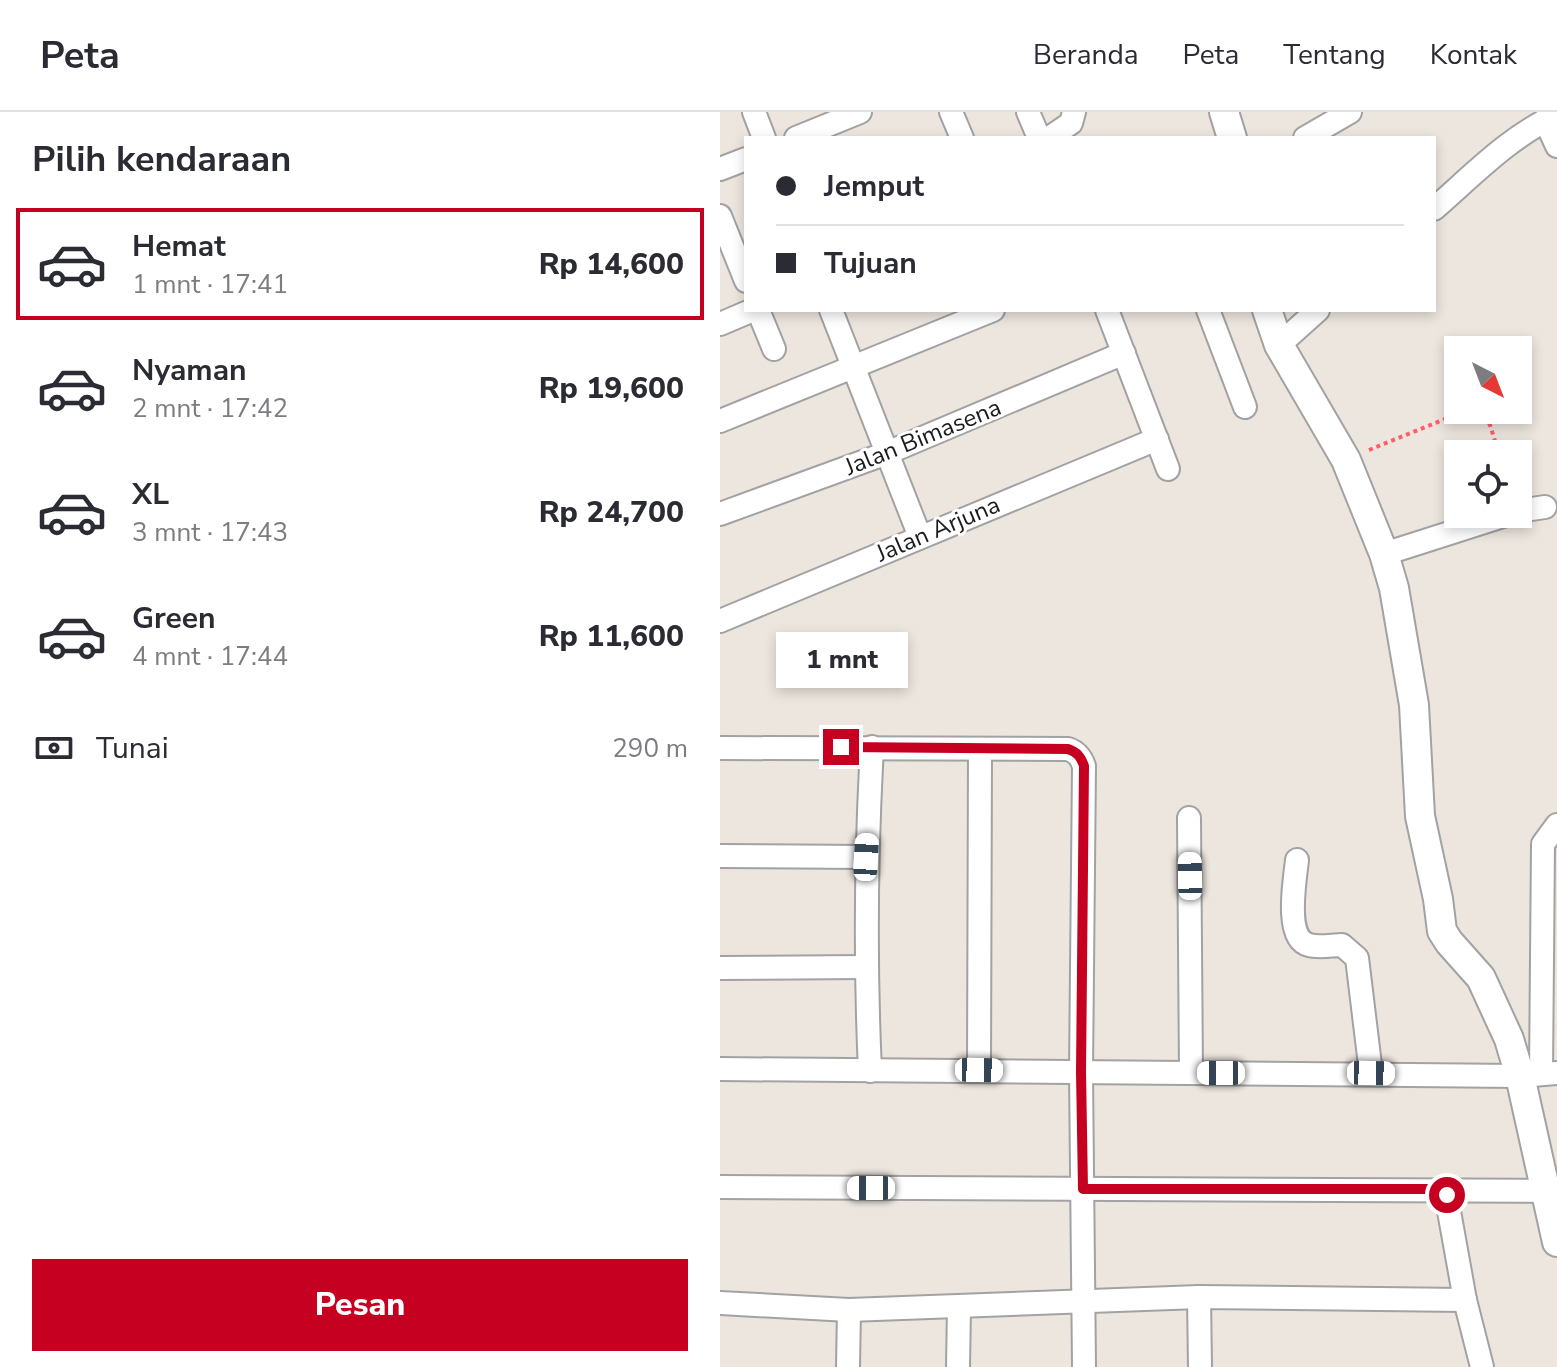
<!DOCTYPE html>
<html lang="id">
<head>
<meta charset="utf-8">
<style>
	:root { --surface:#fff; --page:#f2f2f3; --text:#2b2b33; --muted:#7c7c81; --line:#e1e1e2; --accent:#c50021 }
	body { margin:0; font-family:"Nunito Sans",sans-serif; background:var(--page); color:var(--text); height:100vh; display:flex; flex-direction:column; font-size:30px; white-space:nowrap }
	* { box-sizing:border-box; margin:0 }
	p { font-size:26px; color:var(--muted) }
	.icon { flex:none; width:44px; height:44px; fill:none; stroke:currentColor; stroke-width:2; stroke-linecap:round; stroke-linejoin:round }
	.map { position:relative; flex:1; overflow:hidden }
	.details { display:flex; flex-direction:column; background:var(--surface); width:720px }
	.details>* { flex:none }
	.guide { position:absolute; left:24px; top:24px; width:692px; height:176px; border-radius:0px; box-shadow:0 4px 12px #0003; display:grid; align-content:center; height:176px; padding:0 32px; background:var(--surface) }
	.needle { width:52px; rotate:138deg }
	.fabs { position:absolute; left:724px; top:224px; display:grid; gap:16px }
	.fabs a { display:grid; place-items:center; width:88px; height:88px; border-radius:0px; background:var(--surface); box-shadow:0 4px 12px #0003; font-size:40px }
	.end { position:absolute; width:36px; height:36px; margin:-18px; border:10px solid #c50021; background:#fff; box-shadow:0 0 0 4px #fff }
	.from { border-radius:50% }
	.bubble { position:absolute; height:56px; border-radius:0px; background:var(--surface); box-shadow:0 4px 12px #0003; font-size:26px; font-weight:800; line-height:56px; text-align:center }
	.car { position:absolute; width:24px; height:48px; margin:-24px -12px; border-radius:10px; box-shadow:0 0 6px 2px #0007; background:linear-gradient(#fff 24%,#345 0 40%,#fff 0 76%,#345 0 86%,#fff 0) }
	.guide b { display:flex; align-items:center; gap:28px; height:76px; font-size:30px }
	.guide b+b { border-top:2px solid var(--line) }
	.guide i { width:20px; height:20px; background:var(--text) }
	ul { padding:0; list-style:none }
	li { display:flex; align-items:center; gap:24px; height:112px; margin:0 16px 12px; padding:0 16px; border:4px solid transparent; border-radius:0px }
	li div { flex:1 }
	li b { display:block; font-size:30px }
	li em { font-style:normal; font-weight:800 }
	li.current { border-color:var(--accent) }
	li>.icon { width:72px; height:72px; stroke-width:1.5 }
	h2 { padding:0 32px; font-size:36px; line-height:96px }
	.pay { display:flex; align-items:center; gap:20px; height:88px; padding:0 32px; font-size:30px }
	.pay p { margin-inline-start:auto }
	.button { display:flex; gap:16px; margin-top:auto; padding:16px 32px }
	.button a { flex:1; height:92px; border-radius:0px; background:var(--accent); color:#fff; font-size:32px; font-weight:800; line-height:92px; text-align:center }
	header { display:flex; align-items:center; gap:48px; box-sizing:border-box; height:112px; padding:0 40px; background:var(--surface); border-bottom:2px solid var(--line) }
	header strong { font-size:38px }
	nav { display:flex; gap:44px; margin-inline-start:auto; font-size:28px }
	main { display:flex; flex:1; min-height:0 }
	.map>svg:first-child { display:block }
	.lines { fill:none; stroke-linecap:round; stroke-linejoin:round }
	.minor-casing { stroke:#a2a2a2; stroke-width:26 }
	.tertiary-casing { stroke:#a2a2a2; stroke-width:32 }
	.path { stroke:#ff5e68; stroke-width:4; stroke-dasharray:4 4; stroke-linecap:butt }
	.minor { stroke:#fff; stroke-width:22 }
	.tertiary { stroke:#fff; stroke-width:28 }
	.route { stroke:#c50021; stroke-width:10 }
	.labels { text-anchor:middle; stroke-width:6; stroke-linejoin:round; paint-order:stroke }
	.street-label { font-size:24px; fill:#1b1b1b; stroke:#fff }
</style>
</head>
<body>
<header>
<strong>Peta</strong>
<nav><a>Beranda</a><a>Peta</a><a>Tentang</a><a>Kontak</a></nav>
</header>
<main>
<section class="details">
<h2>Pilih kendaraan</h2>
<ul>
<li class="current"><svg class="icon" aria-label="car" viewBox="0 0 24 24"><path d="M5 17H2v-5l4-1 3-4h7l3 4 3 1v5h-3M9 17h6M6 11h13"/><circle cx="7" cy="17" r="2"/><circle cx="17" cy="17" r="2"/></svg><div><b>Hemat</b><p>1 mnt · 17:41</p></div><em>Rp 14,600</em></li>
<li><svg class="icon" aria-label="car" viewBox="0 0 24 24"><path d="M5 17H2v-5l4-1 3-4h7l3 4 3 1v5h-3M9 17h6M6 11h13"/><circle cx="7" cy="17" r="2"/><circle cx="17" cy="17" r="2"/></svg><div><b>Nyaman</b><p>2 mnt · 17:42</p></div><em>Rp 19,600</em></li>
<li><svg class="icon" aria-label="car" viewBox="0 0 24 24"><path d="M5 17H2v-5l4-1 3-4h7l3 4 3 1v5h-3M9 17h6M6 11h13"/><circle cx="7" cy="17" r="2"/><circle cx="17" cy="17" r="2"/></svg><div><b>XL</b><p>3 mnt · 17:43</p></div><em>Rp 24,700</em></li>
<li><svg class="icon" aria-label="car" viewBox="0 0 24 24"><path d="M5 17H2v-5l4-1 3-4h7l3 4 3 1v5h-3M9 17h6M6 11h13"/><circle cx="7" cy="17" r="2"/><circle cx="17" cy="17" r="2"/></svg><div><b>Green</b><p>4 mnt · 17:44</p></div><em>Rp 11,600</em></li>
</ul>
<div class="pay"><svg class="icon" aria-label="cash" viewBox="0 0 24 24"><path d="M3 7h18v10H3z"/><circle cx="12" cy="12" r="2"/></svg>Tunai<p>290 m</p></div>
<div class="button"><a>Pesan</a></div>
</section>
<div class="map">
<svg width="837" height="1255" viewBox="0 0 837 1255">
	<rect width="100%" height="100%" fill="#ede6df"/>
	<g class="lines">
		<defs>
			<g id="minor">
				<polyline points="34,0 44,26"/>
				<polyline points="231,0 242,26"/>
				<polyline points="308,0 319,26"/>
				<polyline points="825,8 837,34"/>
				<polyline points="76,26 140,0"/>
				<polyline points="329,26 351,11 354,0"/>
				<polyline points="585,26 630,0"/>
				<polyline points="0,57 26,47"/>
				<path d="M714,97c39,-34 76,-73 123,-94"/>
				<polyline points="0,104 26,169"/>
				<polyline points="38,198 54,237"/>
				<polyline points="111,198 200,425"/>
				<polyline points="387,198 448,357"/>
				<polyline points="488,198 525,295"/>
				<polyline points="0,212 33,198"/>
				<polyline points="559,233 598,198"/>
				<polyline points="0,309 273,198"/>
				<polyline points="798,399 825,395"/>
				<polyline points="0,402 167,341 404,241"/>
				<polyline points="664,442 789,402"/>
				<polyline points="0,509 437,327"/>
				<path d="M0,636l348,1c9,3 13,8 16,17l-3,306 3,295"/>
				<polyline points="469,706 471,961"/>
				<polyline points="0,744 146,745"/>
				<path d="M577,748c-2,19 -13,79 12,85 10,3 23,0 33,0l15,13 14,115"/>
				<polyline points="0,856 145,855"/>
				<polyline points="0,957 800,964 837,961"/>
				<polyline points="259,958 260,637"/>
				<path d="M150,959c-5,-109 -4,-216 2,-324"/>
				<polyline points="821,961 823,732 837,713"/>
				<polyline points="0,1075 837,1079"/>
				<polyline points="725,1077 745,1188 762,1255"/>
				<polyline points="479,1185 480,1255"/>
				<polyline points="0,1191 129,1198 479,1185 745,1188"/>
				<polyline points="128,1255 129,1198"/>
				<polyline points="238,1255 239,1195"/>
			</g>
			<g id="tertiary">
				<polyline points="504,0 512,26"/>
				<polyline points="547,198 559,233 626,348 664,442 674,476 694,593 700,704 718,787 722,819 729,830 761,866 789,927 800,964 837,1130"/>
			</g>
		</defs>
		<use href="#minor" class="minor-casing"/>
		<use href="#tertiary" class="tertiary-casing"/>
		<g class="path">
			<polyline points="760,298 770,313 779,342"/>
			<polyline points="649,338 747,298"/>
		</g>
		<use href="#minor" class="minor"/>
		<use href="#tertiary" class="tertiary"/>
	</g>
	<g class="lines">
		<path class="route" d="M121,635l227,2c9,3 13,8 16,17l-3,306 2,117h362l2,6"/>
	</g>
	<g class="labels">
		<g class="street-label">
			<text transform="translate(203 325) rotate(-22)" y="8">Jalan Bimasena</text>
			<text transform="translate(218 417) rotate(-23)" y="8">Jalan Arjuna</text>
		</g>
	</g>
</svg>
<div class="fabs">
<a><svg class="needle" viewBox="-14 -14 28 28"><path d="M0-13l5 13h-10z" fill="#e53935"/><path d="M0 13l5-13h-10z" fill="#7c7c81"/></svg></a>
<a><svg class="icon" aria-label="locate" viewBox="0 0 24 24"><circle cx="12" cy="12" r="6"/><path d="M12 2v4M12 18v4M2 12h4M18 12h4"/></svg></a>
</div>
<i class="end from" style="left:727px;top:1083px"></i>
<i class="end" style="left:121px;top:635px"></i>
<div class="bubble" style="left:56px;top:520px;width:132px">1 mnt</div>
<i class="car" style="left:146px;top:745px;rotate:3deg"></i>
<i class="car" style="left:470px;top:764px;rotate:359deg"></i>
<i class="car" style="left:259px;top:958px;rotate:91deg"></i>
<i class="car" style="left:501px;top:961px;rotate:270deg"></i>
<i class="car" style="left:651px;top:961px;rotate:91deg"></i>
<i class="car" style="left:151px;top:1076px;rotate:270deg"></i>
<div class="guide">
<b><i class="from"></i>Jemput</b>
<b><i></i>Tujuan</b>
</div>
</div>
</main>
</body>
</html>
